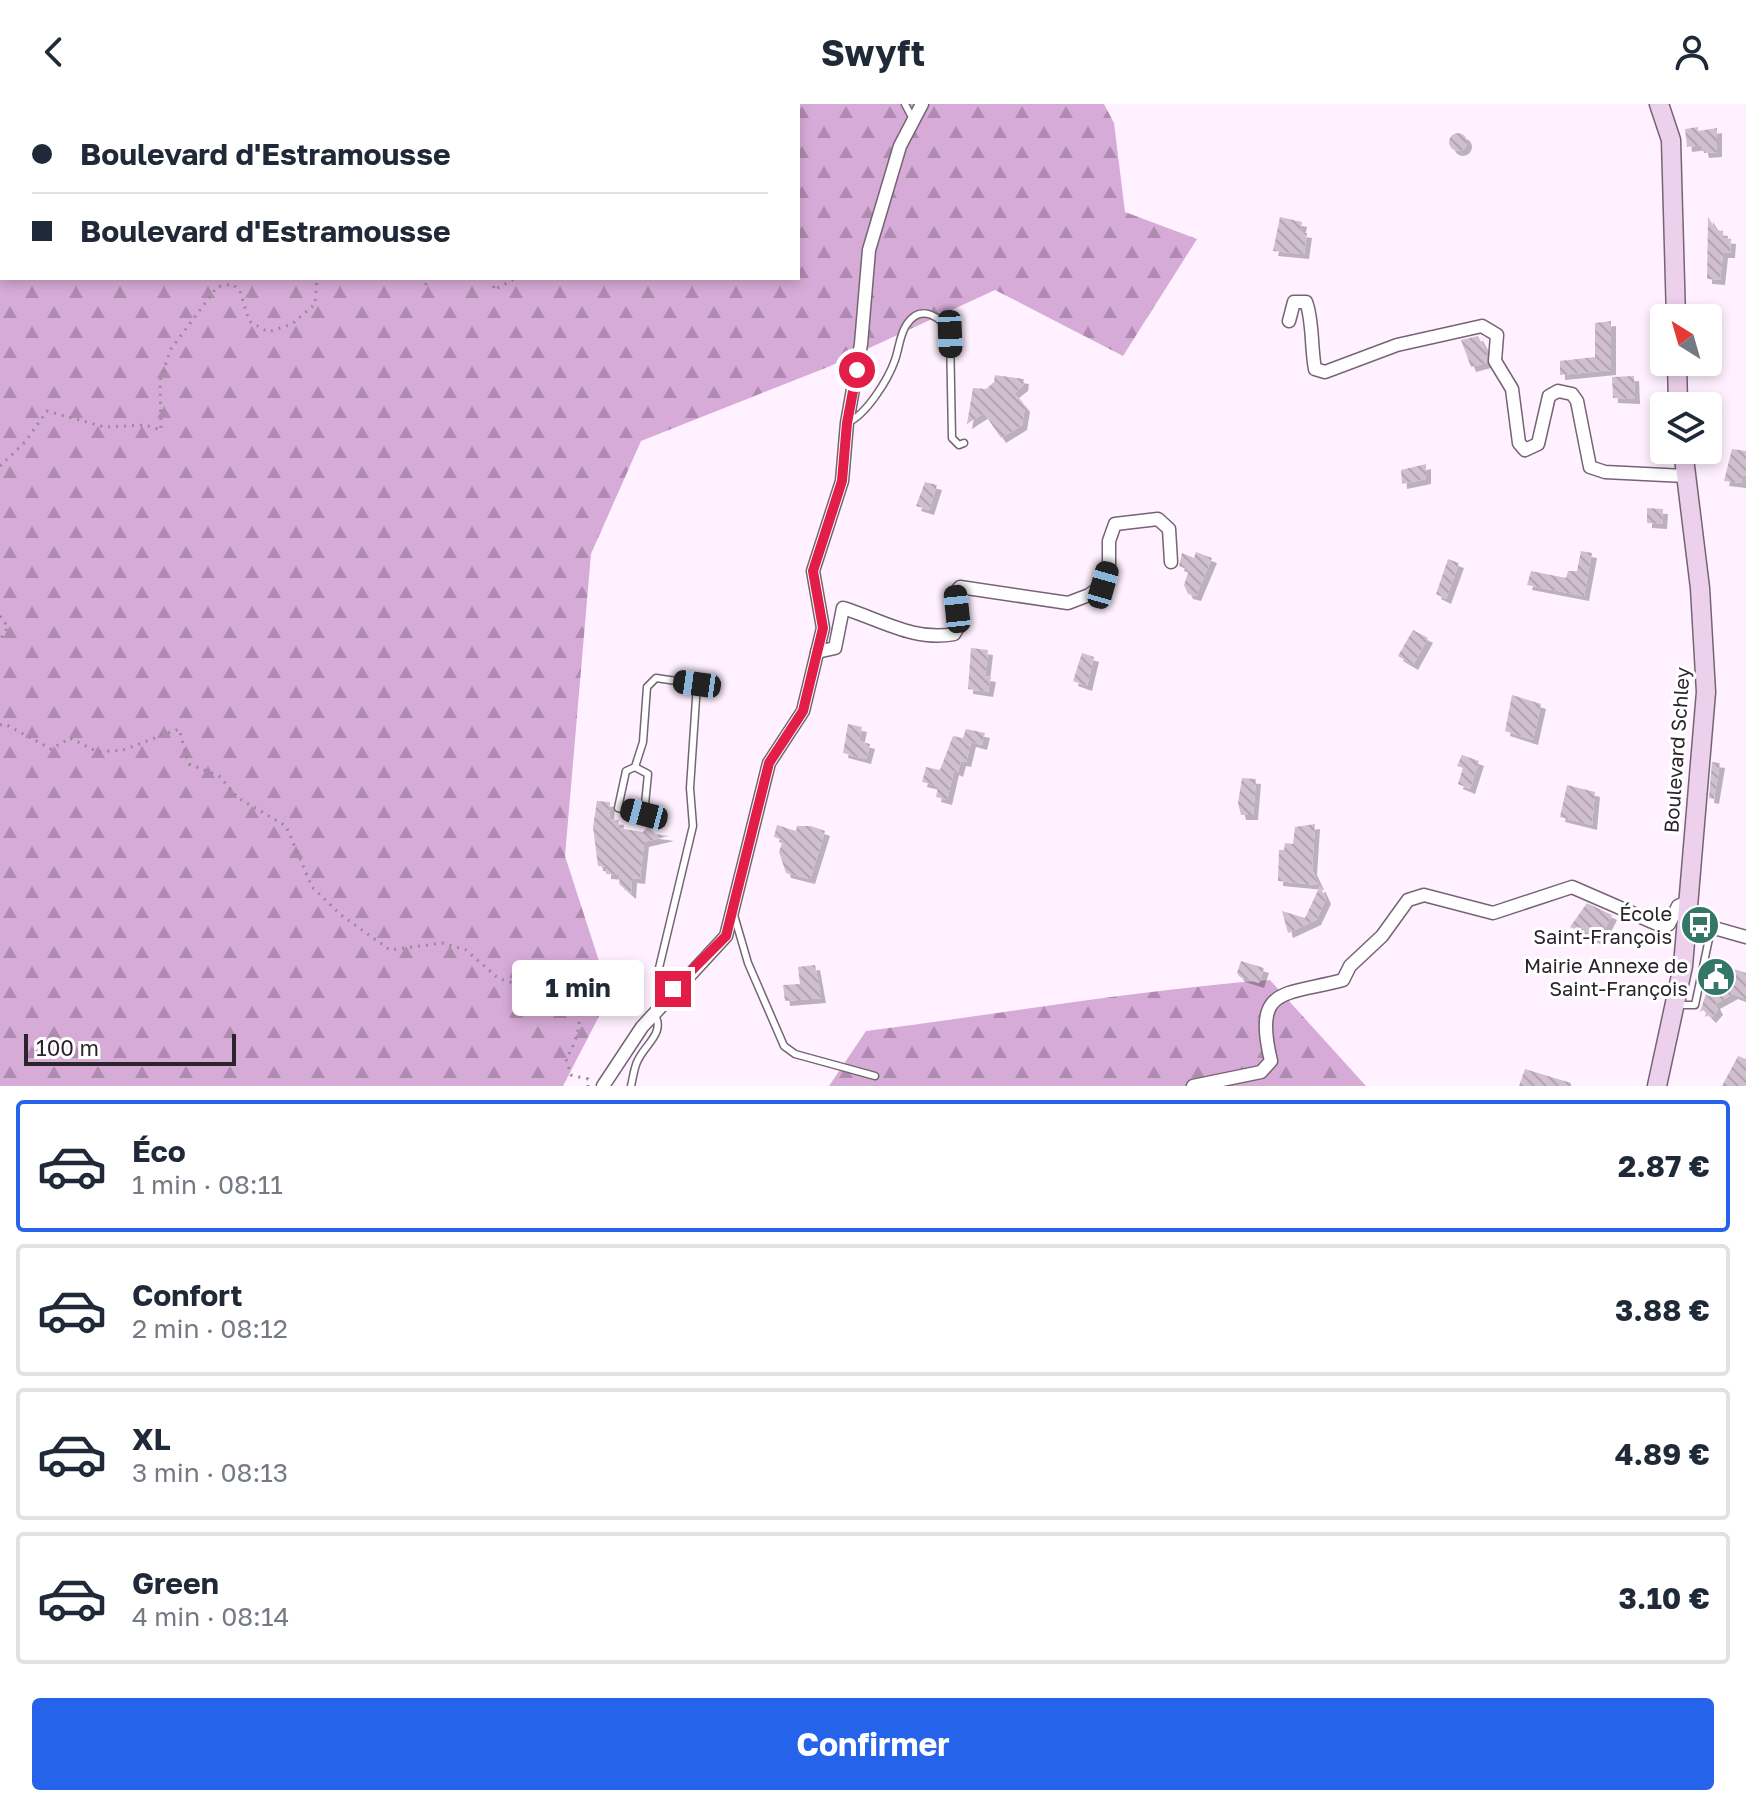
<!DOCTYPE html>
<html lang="fr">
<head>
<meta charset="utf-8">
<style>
	:root { --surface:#fff; --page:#f6f6f7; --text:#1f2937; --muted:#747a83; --line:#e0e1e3; --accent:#2563eb }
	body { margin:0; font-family:"Golos Text",sans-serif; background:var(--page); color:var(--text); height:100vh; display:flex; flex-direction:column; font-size:30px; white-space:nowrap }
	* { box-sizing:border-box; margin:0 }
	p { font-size:26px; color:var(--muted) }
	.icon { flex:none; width:44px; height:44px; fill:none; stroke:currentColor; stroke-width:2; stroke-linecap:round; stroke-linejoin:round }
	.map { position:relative; height:982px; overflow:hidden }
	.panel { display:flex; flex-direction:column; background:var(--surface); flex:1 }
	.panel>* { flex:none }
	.guide { position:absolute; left:0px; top:0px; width:800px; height:176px; box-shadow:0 4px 12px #0003; display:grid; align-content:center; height:176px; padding:0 32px; background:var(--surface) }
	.needle { width:52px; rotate:323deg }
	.tools { position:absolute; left:1650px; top:200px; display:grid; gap:16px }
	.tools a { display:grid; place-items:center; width:72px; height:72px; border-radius:8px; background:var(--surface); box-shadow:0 4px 12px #0003; font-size:40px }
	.scale { position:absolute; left:24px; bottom:20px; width:212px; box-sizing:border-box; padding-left:8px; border:4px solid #2b252b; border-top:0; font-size:22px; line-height:28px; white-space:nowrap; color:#2b252b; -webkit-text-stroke:6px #fff; paint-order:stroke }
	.end { position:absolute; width:36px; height:36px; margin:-18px; border:10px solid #e11d48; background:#fff; box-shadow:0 0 0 4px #fff }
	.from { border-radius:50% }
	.bubble { position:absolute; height:56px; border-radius:8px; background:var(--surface); box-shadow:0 4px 12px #0003; font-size:26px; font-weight:700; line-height:56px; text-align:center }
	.car { position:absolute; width:24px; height:48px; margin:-24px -12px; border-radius:10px; box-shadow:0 0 6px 2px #0007; background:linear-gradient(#222 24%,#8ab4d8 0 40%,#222 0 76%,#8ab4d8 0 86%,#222 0) }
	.guide b { display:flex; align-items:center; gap:28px; height:76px; font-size:30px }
	.guide b+b { border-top:2px solid var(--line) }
	.guide i { width:20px; height:20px; background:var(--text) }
	ul { padding:14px 0 0; list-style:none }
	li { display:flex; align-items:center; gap:24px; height:132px; margin:0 16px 12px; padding:0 16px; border:4px solid var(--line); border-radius:8px }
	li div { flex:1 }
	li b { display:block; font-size:30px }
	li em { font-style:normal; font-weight:700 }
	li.current { border-color:var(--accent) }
	li>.icon { width:72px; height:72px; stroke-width:1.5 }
	.cta { display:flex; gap:16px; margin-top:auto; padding:16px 32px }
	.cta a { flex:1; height:92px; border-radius:8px; background:var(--accent); color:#fff; font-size:32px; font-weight:700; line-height:92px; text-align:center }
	header { display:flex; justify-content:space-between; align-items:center; height:104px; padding:0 32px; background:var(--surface); font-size:36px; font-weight:700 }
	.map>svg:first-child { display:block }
	.forest { fill:url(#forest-firs); fill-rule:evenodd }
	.building { fill:url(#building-back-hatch); filter:url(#shadow) }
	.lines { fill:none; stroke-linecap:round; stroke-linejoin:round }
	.service-casing { stroke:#746573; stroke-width:9 }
	.minor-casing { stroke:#746573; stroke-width:15 }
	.secondary-casing { stroke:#746573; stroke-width:21 }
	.path { stroke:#968c96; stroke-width:3; stroke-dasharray:2 6; stroke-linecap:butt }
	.service { stroke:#fff; stroke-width:6 }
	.minor { stroke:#fff; stroke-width:12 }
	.secondary { stroke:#ecd0ec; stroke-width:18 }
	.route { stroke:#e11d48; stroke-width:10 }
	.labels { text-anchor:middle; stroke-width:6; stroke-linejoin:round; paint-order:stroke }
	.street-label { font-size:20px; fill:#2b252b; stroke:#fff }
	.poi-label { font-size:20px; fill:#2b252b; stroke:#fff; text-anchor:end }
</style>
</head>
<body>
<header><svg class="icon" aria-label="back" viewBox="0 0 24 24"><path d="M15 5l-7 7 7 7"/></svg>Swyft<svg class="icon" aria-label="person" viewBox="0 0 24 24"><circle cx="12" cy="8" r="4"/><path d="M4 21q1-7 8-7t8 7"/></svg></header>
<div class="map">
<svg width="1746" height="982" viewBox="0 0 1746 982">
	<defs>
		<pattern id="forest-firs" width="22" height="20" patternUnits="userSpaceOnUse" patternTransform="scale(2)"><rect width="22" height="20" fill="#d7abd7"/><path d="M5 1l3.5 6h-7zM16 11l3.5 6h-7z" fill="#af8baf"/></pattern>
		<pattern id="building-back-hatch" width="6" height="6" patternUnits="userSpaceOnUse" patternTransform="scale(2)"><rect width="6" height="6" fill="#cfbfcf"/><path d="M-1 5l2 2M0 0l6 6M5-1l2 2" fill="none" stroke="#b2a4b2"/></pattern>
		<filter id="shadow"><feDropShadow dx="5" dy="5" stdDeviation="0" flood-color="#0004"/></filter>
	</defs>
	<rect width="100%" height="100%" fill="#fff1ff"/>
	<g class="forest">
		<path d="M0,0h1104l10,19 11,89 72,27 -74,117 -128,-66 -167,77 -187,74 -50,113 -26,302 45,139 -47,91h-563zM2,2h796v172h-796z"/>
		<path d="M1270,876l96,106h-537l37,-55c135,-17 269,-41 404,-51z"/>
	</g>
	<g class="building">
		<polygon points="1698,23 1698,27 1717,24 1717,48 1704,49 1702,41 1687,43 1685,25"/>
		<circle cx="1458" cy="38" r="9"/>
		<polygon points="1280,113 1302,118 1300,128 1307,129 1304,150 1273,147"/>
		<polygon points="1708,113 1716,126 1723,127 1723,134 1731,135 1730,149 1723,149 1720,176 1707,175"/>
		<polygon points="1611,217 1611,266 1560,271 1560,257 1595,253 1595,219"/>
		<polygon points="1478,232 1487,249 1486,259 1471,263 1461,236"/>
		<polygon points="995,271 1024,275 1023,282 1014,289 1025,303 1022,321 1001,334 984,309 967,320 973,284 986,285 994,278"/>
		<polygon points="1634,272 1635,295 1613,294 1612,273"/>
		<polygon points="1732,345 1746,347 1746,372 1742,371 1741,379 1724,377"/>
		<polygon points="1426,360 1426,375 1402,380 1401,366"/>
		<polygon points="925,378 937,381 929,406 916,402"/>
		<polygon points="1647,404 1663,405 1662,420 1647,419"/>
		<polygon points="1581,447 1592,449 1584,492 1527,481 1531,467 1566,474 1568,467 1577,467"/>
		<polygon points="1196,448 1212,454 1196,492 1188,490 1184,481 1189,466 1179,462 1182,449 1194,454"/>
		<polygon points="1448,455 1459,459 1446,495 1436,490"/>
		<polygon points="1413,526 1428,534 1413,561 1398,552"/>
		<polygon points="971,544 988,546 985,572 991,573 988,588 968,585"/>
		<polygon points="1082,549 1094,553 1087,582 1073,577"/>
		<polygon points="1512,591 1541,600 1533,636 1505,627"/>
		<polygon points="848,620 862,623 859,637 870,640 866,655 843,649"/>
		<polygon points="966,625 985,629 982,641 971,638 966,658 961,657 958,668 954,666 947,696 936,693 938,682 922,678 926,663 940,666 953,632 963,634"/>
		<polygon points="1462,651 1479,657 1470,685 1458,680 1463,664 1457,662"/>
		<polygon points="1712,658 1720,659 1714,695 1709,694"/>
		<polygon points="1242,674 1256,675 1253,711 1241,711 1238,699"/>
		<polygon points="1567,681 1595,688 1592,721 1560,713"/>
		<polygon points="597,697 610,698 609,715 619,716 618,724 643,728 648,722 655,730 669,732 644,738 640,775 632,774 631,790 619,780 620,771 606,770 606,763 598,762 593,723"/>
		<polygon points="1315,720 1312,766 1319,781 1278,777 1279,746 1284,746 1285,739 1293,740 1295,723"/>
		<polygon points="777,721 796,727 797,722 811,722 825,727 810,775 786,769 779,748 783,736 774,733"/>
		<polygon points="1320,782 1326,795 1316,816 1288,829 1282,807 1305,814"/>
		<polygon points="1587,799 1612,811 1599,837 1570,823"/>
		<polygon points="1241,857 1264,864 1259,879 1240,873 1237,869"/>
		<polygon points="1716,859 1746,869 1746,895 1733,890 1715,900 1718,906 1711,914 1703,906 1700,908"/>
		<polygon points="815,861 821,894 785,897 783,881 800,880 798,863"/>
		<polygon points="1738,952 1746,955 1746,982 1722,982"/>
		<polygon points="1525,965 1571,979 1571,982 1519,982"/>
	</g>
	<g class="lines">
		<defs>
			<g id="service">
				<polyline points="905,0 914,17"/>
				<path d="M847,319c19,-8 41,-43 48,-63 4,-11 5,-27 12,-36 14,-21 35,-7 43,10l2,104 7,7 5,-2"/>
				<polyline points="635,663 648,670 644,710 618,704 626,667 635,663 643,638 647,583 656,574 697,580 690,684 693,722 659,864 673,885"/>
				<polyline points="734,811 748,859 784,942 795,950 875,972"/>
				<polyline points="1676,901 1695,901 1711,825"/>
				<path d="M631,982c2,-8 3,-19 7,-26 8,-17 28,-27 16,-47"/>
			</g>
			<g id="minor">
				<path d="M1289,217l5,-19h12c7,17 5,47 9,67l10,3 72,-27 85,-19 15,9 -2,26 17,28 7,54 6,7 13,-6 11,-48 9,-5 14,3 5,7 13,66 15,5 80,4"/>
				<path d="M817,548l18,-4 8,-40c36,11 72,34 111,26l5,-8 -3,-34 4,-5 108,16 21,-8 14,-10 6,-19v-25l6,-17 43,-5 11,10 2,33"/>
				<polyline points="1686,816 1746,833"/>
				<polyline points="603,982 642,923 726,832 769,659 803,607 823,524 813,467 842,377 847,319 861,240 869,146 900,42 922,0"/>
				<path d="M1193,982l68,-14 10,-11c-18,-75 12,-65 72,-81l7,-14 32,-30 26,-36 16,-5 69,18 79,-26 92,40 5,-3 9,-18 9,-4"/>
			</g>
			<g id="secondary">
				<polyline points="1659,0 1671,36 1676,214"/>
				<polyline points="1677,258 1678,302"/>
				<polyline points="1657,982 1683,862 1706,588 1700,484 1683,346"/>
			</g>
		</defs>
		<use href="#service" class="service-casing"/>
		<use href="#minor" class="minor-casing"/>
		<use href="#secondary" class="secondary-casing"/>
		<g class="path">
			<polyline points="422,174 425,181 431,174"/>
			<polyline points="493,174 494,186 516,174"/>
			<polyline points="0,362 25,338 47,307 104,323 145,321 161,326 160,276 171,245 217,183 232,180 240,187 249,217 268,228 292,220 315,200 317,174"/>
			<polyline points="0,512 8,523 0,536"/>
			<path d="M0,621l5,-1 46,25 19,-11 28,14 25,-2 56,-21 10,35 30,12 19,22 48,28 26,61 29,28 49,35 52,-7 24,7 32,28 36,12 24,-18c28,24 26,57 8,87l5,16 17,4v7"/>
		</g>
		<use href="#service" class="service"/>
		<use href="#minor" class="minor"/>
		<use href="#secondary" class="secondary"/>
	</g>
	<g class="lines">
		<polyline class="route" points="673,885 726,832 769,659 803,607 823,524 813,467 842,377 847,319 857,266"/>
	</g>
	<defs>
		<symbol id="bus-disc" viewBox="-11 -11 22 22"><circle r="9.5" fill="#347768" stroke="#fff"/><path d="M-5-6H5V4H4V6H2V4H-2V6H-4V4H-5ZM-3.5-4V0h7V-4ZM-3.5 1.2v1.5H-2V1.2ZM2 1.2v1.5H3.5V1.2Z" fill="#fff"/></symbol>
		<symbol id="civic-disc" viewBox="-11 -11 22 22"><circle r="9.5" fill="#347768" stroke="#fff"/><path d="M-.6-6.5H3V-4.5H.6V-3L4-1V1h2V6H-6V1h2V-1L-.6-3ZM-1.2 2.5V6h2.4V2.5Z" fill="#fff"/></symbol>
	</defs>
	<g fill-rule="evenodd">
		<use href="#bus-disc" x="1678" y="799" width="44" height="44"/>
		<use href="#civic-disc" x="1694" y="851" width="44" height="44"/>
	</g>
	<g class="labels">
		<g class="street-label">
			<text transform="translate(1677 646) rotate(-86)" y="7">Boulevard Schley</text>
		</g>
		<g class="poi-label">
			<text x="1672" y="817">École<tspan x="1672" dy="23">Saint-François</tspan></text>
			<text x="1688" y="869">Mairie Annexe de<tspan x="1688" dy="23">Saint-François</tspan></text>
		</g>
	</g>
</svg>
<div class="tools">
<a><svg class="needle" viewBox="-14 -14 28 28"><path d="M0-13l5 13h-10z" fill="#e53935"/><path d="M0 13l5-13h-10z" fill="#747a83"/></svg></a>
<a><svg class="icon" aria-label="layers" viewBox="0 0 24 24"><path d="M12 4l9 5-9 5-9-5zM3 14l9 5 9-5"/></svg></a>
</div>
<div class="scale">100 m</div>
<i class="end from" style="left:857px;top:266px"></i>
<i class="end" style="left:673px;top:885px"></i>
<div class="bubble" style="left:512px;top:856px;width:132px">1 min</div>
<i class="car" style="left:950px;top:230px;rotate:178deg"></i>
<i class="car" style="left:1103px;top:481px;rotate:16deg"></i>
<i class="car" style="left:957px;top:505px;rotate:354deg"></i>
<i class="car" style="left:697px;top:580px;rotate:278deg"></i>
<i class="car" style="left:644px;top:710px;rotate:285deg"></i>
<div class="guide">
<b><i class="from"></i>Boulevard d'Estramousse</b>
<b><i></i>Boulevard d'Estramousse</b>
</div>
</div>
<section class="panel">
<ul>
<li class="current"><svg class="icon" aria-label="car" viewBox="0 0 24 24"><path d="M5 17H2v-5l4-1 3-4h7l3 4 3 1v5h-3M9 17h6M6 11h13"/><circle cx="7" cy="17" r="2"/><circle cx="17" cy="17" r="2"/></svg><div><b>Éco</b><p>1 min · 08:11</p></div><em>2.87 €</em></li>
<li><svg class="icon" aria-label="car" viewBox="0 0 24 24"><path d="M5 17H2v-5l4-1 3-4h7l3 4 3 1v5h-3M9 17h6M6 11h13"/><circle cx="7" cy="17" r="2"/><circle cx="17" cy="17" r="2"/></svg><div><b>Confort</b><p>2 min · 08:12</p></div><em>3.88 €</em></li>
<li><svg class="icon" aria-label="car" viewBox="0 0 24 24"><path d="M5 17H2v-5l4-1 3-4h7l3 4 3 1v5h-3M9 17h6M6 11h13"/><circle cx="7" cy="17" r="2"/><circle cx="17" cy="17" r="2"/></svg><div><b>XL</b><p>3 min · 08:13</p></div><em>4.89 €</em></li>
<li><svg class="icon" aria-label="car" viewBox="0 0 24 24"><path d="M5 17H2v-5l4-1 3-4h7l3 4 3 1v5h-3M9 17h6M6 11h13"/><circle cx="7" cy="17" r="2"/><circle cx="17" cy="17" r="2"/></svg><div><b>Green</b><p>4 min · 08:14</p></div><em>3.10 €</em></li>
</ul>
<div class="cta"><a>Confirmer</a></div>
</section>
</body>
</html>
